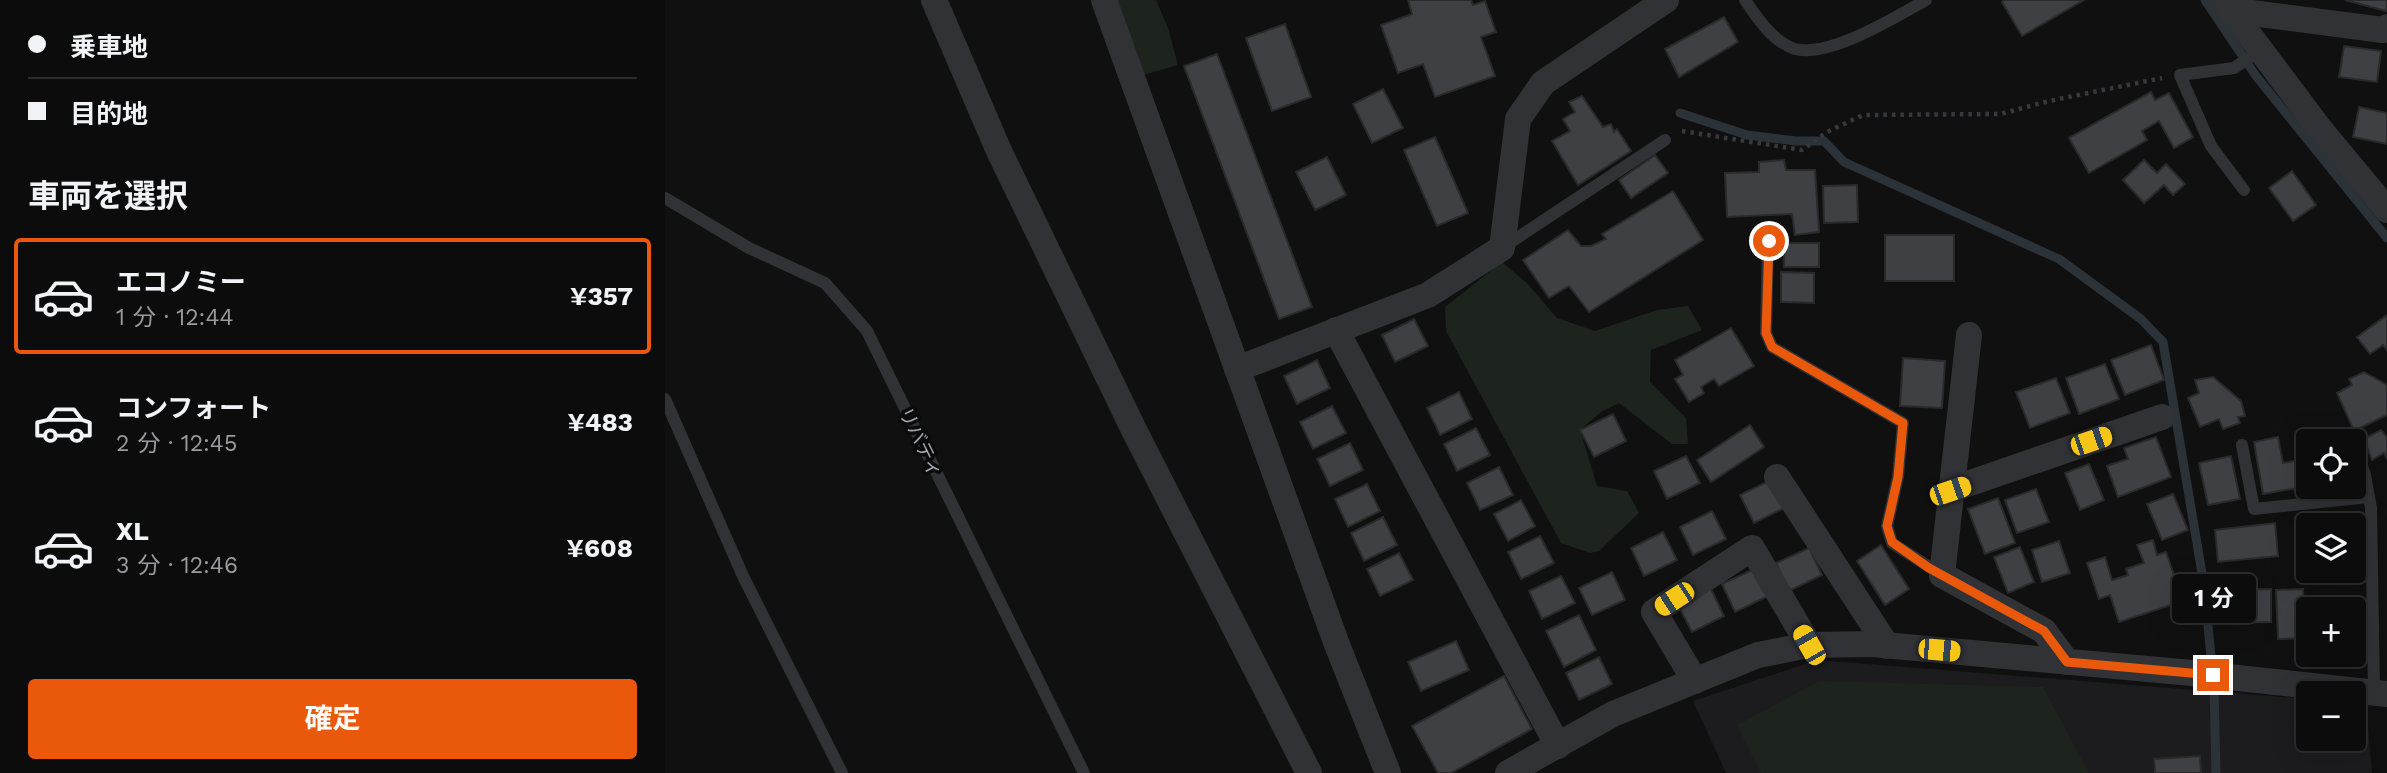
<!DOCTYPE html>
<html lang="ja">
<head>
<meta charset="utf-8">
<style>
	:root { --surface:#0c0c0d; --page:#151516; --text:#f1f3f6; --muted:#9a9b9d; --line:#2c2c2e; --accent:#ea580c }
	body { margin:0; font-family:"Work Sans","Noto Sans JP",sans-serif; background:var(--page); color:var(--text); height:100vh; display:flex; flex-direction:column; font-size:26px; white-space:nowrap }
	* { box-sizing:border-box; margin:0 }
	p { font-size:23px; color:var(--muted) }
	.icon { flex:none; width:38px; height:38px; fill:none; stroke:currentColor; stroke-width:2; stroke-linecap:round; stroke-linejoin:round }
	.map { position:relative; flex:1; overflow:hidden }
	.panel { display:flex; flex-direction:column; background:var(--surface); width:665px }
	.panel>* { flex:none }
	.banner { display:grid; align-content:center; height:154px; padding:0 28px; background:var(--surface) }
	.tools { position:absolute; left:1631px; top:429px; display:grid; gap:14px }
	.tools a { display:grid; place-items:center; width:70px; height:70px; border-radius:7px; background:var(--surface); box-shadow:0 7px 28px #0002,0 0 0 2px var(--line); font-size:35px }
	.end { position:absolute; width:32px; height:32px; margin:-16px; border:9px solid #ea580c; background:#fff; box-shadow:0 0 0 4px #fff }
	.from { border-radius:50% }
	.bubble { position:absolute; height:49px; border-radius:7px; background:var(--surface); box-shadow:0 7px 28px #0002,0 0 0 2px var(--line); font-size:23px; font-weight:700; line-height:49px; text-align:center }
	.car { position:absolute; width:21px; height:42px; margin:-21px -10px; border-radius:9px; box-shadow:0 0 5px 2px #0007; background:linear-gradient(#f5c518 24%,#345 0 40%,#f5c518 0 76%,#345 0 86%,#f5c518 0) }
	.banner b { display:flex; align-items:center; gap:24px; height:66px; font-size:26px }
	.banner b+b { border-top:2px solid var(--line) }
	.banner i { width:18px; height:18px; background:var(--text) }
	ul { padding:0; list-style:none }
	li { display:flex; align-items:center; gap:21px; height:116px; margin:0 14px 10px; padding:0 14px; border:4px solid transparent; border-radius:7px }
	li div { flex:1 }
	li b { display:block; font-size:26px }
	li em { font-style:normal; font-weight:700 }
	li.current { border-color:var(--accent) }
	li>.icon { width:63px; height:63px; stroke-width:1.5 }
	h2 { padding:0 28px; font-size:32px; line-height:84px }
	.action { display:flex; gap:14px; margin-top:auto; padding:14px 28px }
	.action a { flex:1; height:80px; border-radius:7px; background:var(--accent); color:#fff; font-size:28px; font-weight:700; line-height:80px; text-align:center }
	main { display:flex; flex:1; min-height:0 }
	.map>svg:first-child { display:block }
	.built { fill:#1c1c1e }
	.green { fill:#1d231d }
	.lines { fill:none; stroke-linecap:round; stroke-linejoin:round }
	.stream { stroke:#2b3238; stroke-width:9 }
	.building { fill:#3f4044; stroke:#2a2a2d; stroke-width:2 }
	.path { stroke:#37393c; stroke-width:4.5; stroke-dasharray:3.5 5; stroke-linecap:butt }
	.service { stroke:#313235; stroke-width:12 }
	.minor { stroke:#313235; stroke-width:26 }
	.route { stroke:#ea580c; stroke-width:9 }
	.labels { text-anchor:middle; stroke-width:7; stroke-linejoin:round; paint-order:stroke }
	.street-label { font-size:19px; fill:#a2a7b0; stroke:#0b0b0c }
</style>
</head>
<body>
<main>
<section class="panel">
<div class="banner">
<b><i class="from"></i>乗車地</b>
<b><i></i>目的地</b>
</div>
<h2>車両を選択</h2>
<ul>
<li class="current"><svg class="icon" aria-label="car" viewBox="0 0 24 24"><path d="M5 17H2v-5l4-1 3-4h7l3 4 3 1v5h-3M9 17h6M6 11h13"/><circle cx="7" cy="17" r="2"/><circle cx="17" cy="17" r="2"/></svg><div><b>エコノミー</b><p>1 分 · 12:44</p></div><em>¥357</em></li>
<li><svg class="icon" aria-label="car" viewBox="0 0 24 24"><path d="M5 17H2v-5l4-1 3-4h7l3 4 3 1v5h-3M9 17h6M6 11h13"/><circle cx="7" cy="17" r="2"/><circle cx="17" cy="17" r="2"/></svg><div><b>コンフォート</b><p>2 分 · 12:45</p></div><em>¥483</em></li>
<li><svg class="icon" aria-label="car" viewBox="0 0 24 24"><path d="M5 17H2v-5l4-1 3-4h7l3 4 3 1v5h-3M9 17h6M6 11h13"/><circle cx="7" cy="17" r="2"/><circle cx="17" cy="17" r="2"/></svg><div><b>XL</b><p>3 分 · 12:46</p></div><em>¥608</em></li>
</ul>
<div class="action"><a>確定</a></div>
</section>
<div class="map">
<svg width="1722" height="773" viewBox="0 0 1722 773">
	<rect width="100%" height="100%" fill="#101011"/>
	<polygon class="built" points="1152,660 1643,699 1643,738 1689,738 1689,702 1701,703 1707,773 1061,773 1028,701"/>
	<g class="green">
		<polygon points="440,0 491,0 503,28 513,65 478,75"/>
		<polygon points="837,262 862,283 892,318 930,331 992,310 1023,306 1037,330 986,350 985,382 1021,418 1023,444 1007,444 954,403 936,412 915,430 932,486 962,491 974,513 934,551 925,553 896,543 781,331 780,307"/>
		<polygon points="1154,681 1378,687 1424,773 1096,773 1072,725"/>
	</g>
	<g class="lines">
		<g class="stream">
			<polyline points="1540,0 1591,76 1722,238"/>
			<polyline points="1015,113 1082,135 1131,141 1159,141 1179,162 1394,259 1476,319 1498,342 1539,585 1549,687 1551,773"/>
		</g>
	</g>
	<g class="building">
		<polygon points="743,0 806,0 808,5 820,1 831,32 816,37 830,76 770,97 758,64 733,73 716,25 747,14"/>
		<polygon points="1340,0 1419,0 1357,36 1337,2"/>
		<polygon points="1680,0 1722,0 1722,6 1721,11"/>
		<polygon points="1059,17 1073,42 1014,77 1000,49"/>
		<polygon points="620,24 646,97 607,111 581,38"/>
		<polygon points="1679,46 1716,51 1712,82 1674,77"/>
		<polygon points="552,54 647,307 614,319 519,66"/>
		<polygon points="718,89 738,128 707,143 688,104"/>
		<polygon points="1486,92 1490,100 1504,93 1528,137 1509,148 1494,121 1477,131 1482,140 1424,173 1404,138"/>
		<polygon points="917,96 938,127 946,124 949,132 952,129 966,151 913,185 887,141 905,131 898,119 910,112 904,102"/>
		<polygon points="1694,107 1722,113 1722,144 1688,137"/>
		<polygon points="770,137 803,213 772,226 739,150"/>
		<polygon points="990,155 1003,173 966,198 954,180"/>
		<polygon points="662,157 681,195 650,210 631,172"/>
		<polygon points="1119,160 1121,170 1150,170 1154,232 1130,235 1127,214 1062,217 1060,173 1094,172 1094,162"/>
		<polygon points="1479,160 1492,173 1501,164 1520,184 1508,195 1499,185 1479,203 1458,180"/>
		<polygon points="1627,171 1651,205 1628,221 1604,188"/>
		<polygon points="1192,185 1193,222 1159,223 1158,186"/>
		<polygon points="1008,191 1038,240 924,312 904,286 884,298 858,260 903,230 916,246 926,246 941,239 937,234"/>
		<rect x="1220" y="235" width="69" height="46"/>
		<rect x="1119" y="243" width="35" height="24"/>
		<polygon points="1116,272 1149,273 1149,303 1116,302"/>
		<polygon points="1722,315 1722,350 1718,345 1705,354 1692,337"/>
		<polygon points="749,319 763,346 730,362 717,335"/>
		<polygon points="1066,328 1089,366 1054,386 1049,379 1036,387 1039,393 1024,402 1010,379 1018,375 1010,360"/>
		<polygon points="1486,345 1499,380 1460,395 1446,360"/>
		<polygon points="1238,358 1280,361 1277,408 1235,406"/>
		<polygon points="652,360 665,388 632,404 619,376"/>
		<polygon points="1440,364 1454,399 1414,414 1401,378"/>
		<polygon points="1699,372 1722,385 1722,415 1689,431 1672,393 1687,385 1684,379"/>
		<polygon points="1548,377 1576,401 1580,416 1573,417 1575,423 1558,429 1554,419 1535,427 1523,398 1534,393 1530,380"/>
		<polygon points="1391,378 1405,413 1365,428 1351,392"/>
		<polygon points="794,392 807,419 775,435 762,408"/>
		<polygon points="667,406 681,433 648,449 635,422"/>
		<polygon points="948,414 961,441 929,457 915,430"/>
		<polygon points="1085,425 1099,447 1046,482 1032,460"/>
		<polygon points="811,428 825,455 792,471 779,444"/>
		<polygon points="1716,430 1722,437 1722,459 1719,453 1707,460 1699,439"/>
		<polygon points="1491,437 1506,477 1453,497 1442,466 1463,459 1459,448"/>
		<polygon points="1613,437 1618,463 1643,458 1643,486 1598,494 1589,442"/>
		<polygon points="685,443 698,470 665,486 652,459"/>
		<polygon points="1021,456 1035,483 1002,499 989,471"/>
		<polygon points="1566,456 1575,499 1543,505 1534,463"/>
		<polygon points="1424,464 1439,500 1415,510 1400,473"/>
		<polygon points="834,467 848,495 815,510 802,483"/>
		<polygon points="1108,479 1121,507 1089,523 1075,495"/>
		<polygon points="702,484 715,511 683,527 670,499"/>
		<polygon points="1371,489 1384,522 1352,533 1340,500"/>
		<polygon points="1508,494 1523,530 1497,540 1482,504"/>
		<polygon points="1333,498 1350,543 1320,554 1303,509"/>
		<polygon points="856,500 870,526 843,541 829,514"/>
		<polygon points="1047,511 1061,539 1028,555 1015,527"/>
		<polygon points="1683,516 1683,525 1650,525 1650,522"/>
		<polygon points="718,517 732,545 699,561 686,533"/>
		<polygon points="1610,523 1613,556 1553,562 1550,530"/>
		<polygon points="998,532 1012,560 979,576 966,548"/>
		<polygon points="875,536 889,563 856,579 843,552"/>
		<polygon points="1488,540 1492,555 1501,552 1518,601 1454,622 1445,595 1434,599 1422,563 1440,557 1447,580 1463,575 1461,569 1479,563 1472,545"/>
		<polygon points="1394,541 1405,573 1377,582 1367,550"/>
		<polygon points="1216,545 1244,589 1220,605 1192,561"/>
		<polygon points="1355,547 1369,582 1343,593 1329,557"/>
		<polygon points="1144,548 1157,575 1124,591 1111,563"/>
		<polygon points="734,553 748,580 715,596 702,569"/>
		<polygon points="1089,569 1103,596 1070,612 1057,584"/>
		<polygon points="947,572 960,600 927,615 914,588"/>
		<polygon points="896,576 910,603 877,619 864,591"/>
		<polygon points="1046,589 1059,616 1027,632 1013,605"/>
		<polygon points="1606,589 1606,622 1563,623 1562,590"/>
		<polygon points="1638,589 1640,638 1613,639 1611,590"/>
		<polygon points="914,615 931,650 899,667 881,631"/>
		<polygon points="791,641 804,670 756,691 743,662"/>
		<polygon points="1654,654 1678,654 1678,664 1654,665"/>
		<polygon points="934,657 947,684 914,700 901,673"/>
		<polygon points="839,676 867,729 786,773 773,773 747,726"/>
		<polygon points="1535,756 1536,773 1490,773 1489,759"/>
	</g>
	<g class="lines">
		<polyline class="path" points="1017,131 1137,150 1162,132 1198,115 1335,114 1384,101 1497,78"/>
		<g class="service">
			<path d="M1080,0c12,18 28,42 50,49 35,9 100,-32 131,-49"/>
			<polyline points="1579,190 1546,146 1515,75 1569,68 1595,50"/>
			<polyline points="0,198 84,248 160,283 202,331 419,773"/>
			<polyline points="1103,241 1101,333 1107,347 1238,423 1233,477 1222,526 1227,543 1277,575"/>
			<polyline points="840,246 1000,140"/>
			<polyline points="0,399 78,576 177,773"/>
			<polyline points="1689,444 1700,475 1706,508 1709,692"/>
			<polyline points="1577,445 1589,509 1704,497"/>
		</g>
		<g class="minor">
			<polyline points="269,0 334,151 469,430 644,773"/>
			<polyline points="439,0 671,642 723,773"/>
			<polyline points="1558,0 1654,128 1722,210"/>
			<polyline points="1564,10 1718,30 1722,27"/>
			<polyline points="671,330 893,746"/>
			<polyline points="1304,335 1277,575 1379,631 1402,662"/>
			<polyline points="572,369 763,295 837,248 853,119 878,83 1001,0"/>
			<polyline points="1112,477 1222,646"/>
			<polyline points="1285,490 1497,417"/>
			<polyline points="1030,681 989,612 1087,548 1144,645"/>
			<polyline points="843,773 948,714 1093,655 1144,645 1208,644 1527,673 1722,694"/>
		</g>
	</g>
	<g class="lines">
		<polyline class="route" points="1104,241 1101,333 1107,347 1238,423 1233,477 1222,526 1227,542 1264,568 1379,631 1402,662 1548,675"/>
	</g>
	<g class="labels">
		<g class="street-label">
			<text transform="translate(256 442) rotate(64)" y="7">リバティ</text>
		</g>
	</g>
</svg>
<div class="tools">
<a><svg class="icon" aria-label="locate" viewBox="0 0 24 24"><circle cx="12" cy="12" r="6"/><path d="M12 2v4M12 18v4M2 12h4M18 12h4"/></svg></a>
<a><svg class="icon" aria-label="layers" viewBox="0 0 24 24"><path d="M12 4l9 5-9 5-9-5zM3 14l9 5 9-5"/></svg></a>
<a>+</a>
<a>−</a>
</div>
<i class="end from" style="left:1104px;top:241px"></i>
<i class="end" style="left:1548px;top:675px"></i>
<div class="bubble" style="left:1507px;top:574px;width:84px">1 分</div>
<i class="car" style="left:1426px;top:441px;rotate:71deg"></i>
<i class="car" style="left:1285px;top:491px;rotate:71deg"></i>
<i class="car" style="left:1009px;top:599px;rotate:237deg"></i>
<i class="car" style="left:1144px;top:645px;rotate:330deg"></i>
<i class="car" style="left:1274px;top:650px;rotate:95deg"></i>
</div>
</main>
</body>
</html>
